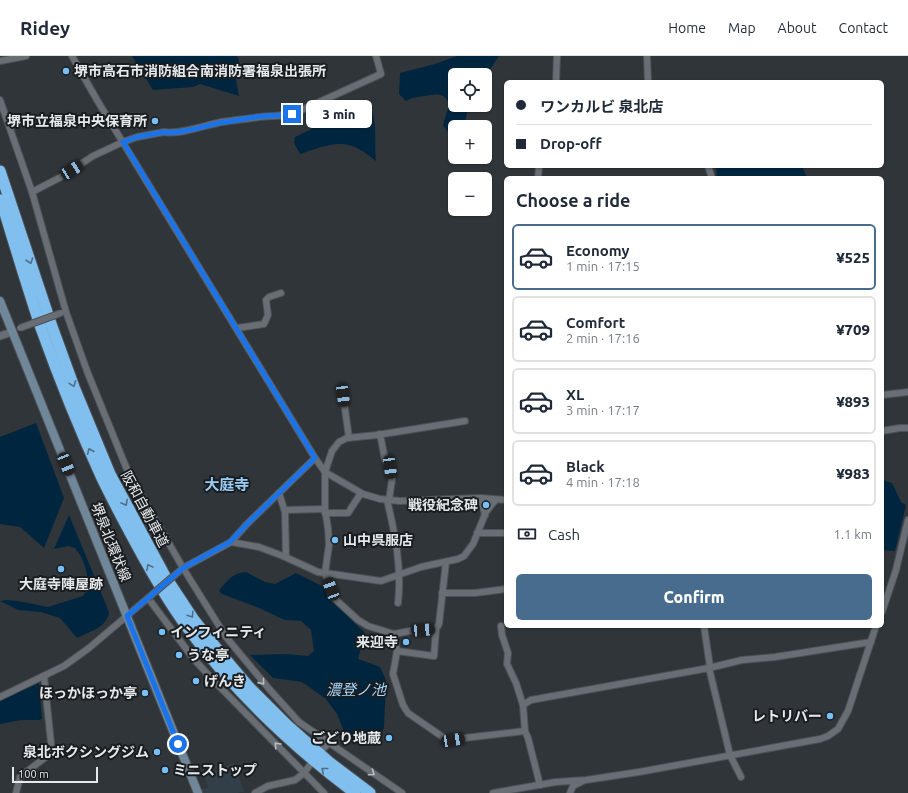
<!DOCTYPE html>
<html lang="en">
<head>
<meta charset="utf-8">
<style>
	:root { --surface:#fff; --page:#f2f2f3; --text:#1f2937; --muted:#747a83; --line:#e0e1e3; --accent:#476c8d }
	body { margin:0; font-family:Ubuntu,"Noto Sans JP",sans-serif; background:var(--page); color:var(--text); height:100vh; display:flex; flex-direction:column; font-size:15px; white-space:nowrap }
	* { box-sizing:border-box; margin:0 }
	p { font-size:13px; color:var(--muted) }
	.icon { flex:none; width:22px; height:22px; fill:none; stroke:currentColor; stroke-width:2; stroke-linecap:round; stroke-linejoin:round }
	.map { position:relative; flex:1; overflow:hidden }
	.details { position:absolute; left:504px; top:120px; width:380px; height:452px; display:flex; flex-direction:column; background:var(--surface); border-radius:6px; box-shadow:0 1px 3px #0004 }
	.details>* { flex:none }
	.guide { position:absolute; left:504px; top:24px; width:380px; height:88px; border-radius:6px; box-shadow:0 1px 3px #0004; display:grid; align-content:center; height:88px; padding:0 12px; background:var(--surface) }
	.fabs { position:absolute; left:448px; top:12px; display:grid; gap:8px }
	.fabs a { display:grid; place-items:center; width:44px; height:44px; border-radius:6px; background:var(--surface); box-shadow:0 1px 3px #0004; font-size:20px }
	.scale { position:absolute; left:12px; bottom:10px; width:86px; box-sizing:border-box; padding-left:4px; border:2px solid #e5e9ec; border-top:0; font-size:11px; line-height:14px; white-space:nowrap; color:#e5e9ec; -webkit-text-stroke:3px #1a1d1f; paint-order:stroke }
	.end { position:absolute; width:18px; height:18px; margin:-9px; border:5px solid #1a73e8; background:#fff; box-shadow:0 0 0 2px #fff }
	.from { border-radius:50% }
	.bubble { position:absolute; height:28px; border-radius:6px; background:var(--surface); box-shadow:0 1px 3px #0004; font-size:13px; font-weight:800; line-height:28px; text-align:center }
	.car { position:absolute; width:12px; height:24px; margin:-12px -6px; border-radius:5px; box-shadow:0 0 3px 1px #0007; background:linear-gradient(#222 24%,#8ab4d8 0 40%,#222 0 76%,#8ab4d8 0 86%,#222 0) }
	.guide b { display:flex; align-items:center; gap:14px; height:38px; font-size:15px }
	.guide b+b { border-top:1px solid var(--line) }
	.guide i { width:10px; height:10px; background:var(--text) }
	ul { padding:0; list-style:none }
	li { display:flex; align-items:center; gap:12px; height:66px; margin:0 8px 6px; padding:0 4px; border:2px solid var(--line); border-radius:6px }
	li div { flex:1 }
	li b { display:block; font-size:15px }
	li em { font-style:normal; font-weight:800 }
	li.active { border-color:var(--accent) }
	li>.icon { width:36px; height:36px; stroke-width:1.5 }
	h2 { padding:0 12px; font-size:18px; line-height:48px }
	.pay { display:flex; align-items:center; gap:10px; height:44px; padding:0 12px; font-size:15px }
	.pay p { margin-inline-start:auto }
	.primary-button { display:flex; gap:8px; margin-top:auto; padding:8px 12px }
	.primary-button a { flex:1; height:46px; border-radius:6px; background:var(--accent); color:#fff; font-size:16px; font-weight:800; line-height:46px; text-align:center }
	header { display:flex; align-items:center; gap:24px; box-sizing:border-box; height:56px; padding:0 20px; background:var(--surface); border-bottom:1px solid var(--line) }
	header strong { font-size:19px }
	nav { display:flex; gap:22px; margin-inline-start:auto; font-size:14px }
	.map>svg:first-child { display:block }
	.built { fill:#333f48 }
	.water { fill:#00263f }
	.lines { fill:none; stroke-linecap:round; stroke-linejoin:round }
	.minor-casing { stroke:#4d5256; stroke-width:8 }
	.tertiary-casing { stroke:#4d5256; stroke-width:9 }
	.secondary-casing { stroke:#4d5256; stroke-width:10 }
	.motorway-casing { stroke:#4d5256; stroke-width:13 }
	.minor { stroke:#686e74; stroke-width:6 }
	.tertiary { stroke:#686e74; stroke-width:7 }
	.secondary { stroke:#708699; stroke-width:8 }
	.motorway { stroke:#81bfef; stroke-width:11 }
	.minor-bridge-casing { stroke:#4d5256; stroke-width:8; stroke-linecap:butt }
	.minor-bridge { stroke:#686e74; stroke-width:6 }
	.oneway { stroke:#4e6e87 }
	.oneway2 { stroke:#b9bec2 }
	.route { stroke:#1a73e8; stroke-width:5 }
	.poi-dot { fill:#77bff7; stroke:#1a1d1f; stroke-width:1.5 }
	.labels { text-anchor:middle; stroke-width:4; stroke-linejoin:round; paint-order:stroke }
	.poi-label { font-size:14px; font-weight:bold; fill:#e5e9ec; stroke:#1a1d1f; text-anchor:end }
	.street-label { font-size:14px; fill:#e5e9ec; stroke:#1a1d1f }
	.neighbourhood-label { font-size:15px; font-weight:bold; fill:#98ccf5; stroke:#1a1d1f }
	.water-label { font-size:15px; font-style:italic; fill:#a6d7fe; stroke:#1a1d1f }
</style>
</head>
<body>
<header>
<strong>Ridey</strong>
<nav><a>Home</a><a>Map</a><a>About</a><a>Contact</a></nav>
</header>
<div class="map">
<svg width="908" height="737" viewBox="0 0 908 737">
	<rect width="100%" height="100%" fill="#30353a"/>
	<polygon class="built" points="234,707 244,735 238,737 202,737 201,733 208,732 204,719"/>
	<g class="water">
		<polygon points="132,0 237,0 239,4 236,23 239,40 200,28 193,31 153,34"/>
		<path d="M457,0h42l-14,21v-2h-30v30h16l-4,8 -3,14h-9v2l-8,2 -4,-6 6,-20c-3,-13 -13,-11 -24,-9 -7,1 -13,1 -19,5l-7,-7 1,-21 35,-9z"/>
		<path d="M370,50c8,18 4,37 6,55 -7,-5 -15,-12 -24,-15 -16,-6 -36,3 -52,8l-6,-11 1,-6 15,-7 9,-8 19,-3z"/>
		<polygon points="716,110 802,110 807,122 717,122"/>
		<polygon points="36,367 64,442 44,492 20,471 0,468 0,381"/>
		<polygon points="882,424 892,427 901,446 906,449 895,495 882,494"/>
		<path d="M69,459l40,97c-1,15 -20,20 -32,26l-17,-20 -19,-6 -23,-2 -18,-9 6,-1 12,1 30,6 35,-11 6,-8c-2,-16 -4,-28 -14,-40l-7,-2 -14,3z"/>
		<path d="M246,516l19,10 10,2 21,-11 28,14 5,11 36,35 -7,26 22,8 6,13 -2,48 -6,11 -11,5 -20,-5 -10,-25 -11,-15 -24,-17 -29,-4 -23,-23 36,-1 22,2 6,-5 -3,-21 -10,-9 -16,-1 -26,-12 -37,-14 -3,-3c8,-11 14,-18 27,-19z"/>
		<polygon points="39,627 42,663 39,664 21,664 0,668 0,644"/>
	</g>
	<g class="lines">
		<defs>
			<g id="minor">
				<polyline points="72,0 97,44 315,402 325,416 363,438 380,443 400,445 481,442 506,444"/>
				<polyline points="647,0 648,26"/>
				<polyline points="0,5 26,0"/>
				<polyline points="556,26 557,0"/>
				<polyline points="0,44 32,136 66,256 87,315 128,416 183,512 226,581 270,634 299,666 402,737"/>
				<polyline points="708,110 711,119 711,122"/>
				<polyline points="538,122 539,110"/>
				<path d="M32,136l29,-15 32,-21 30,-14 14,-5 27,-5c15,3 42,-7 58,-10 12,-2 25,-3 37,-5 11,-2 22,0 34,-3l88,-40 -5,-18"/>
				<polyline points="237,272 264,268 268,259 266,244 269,241 281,237"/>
				<polyline points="343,339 349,382"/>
				<polyline points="882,339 908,336"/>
				<polyline points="882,375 900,372 908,372"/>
				<polyline points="379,378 381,383 385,404 390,411 392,424 389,444"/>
				<polyline points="279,437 285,456 286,501"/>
				<polyline points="481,442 485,459"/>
				<path d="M387,444c8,33 15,68 11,103"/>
				<polyline points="285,454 325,453"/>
				<polyline points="325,457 348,457 361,437"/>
				<polyline points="477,477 506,477"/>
				<polyline points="231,486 259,491 283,500 318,516 381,525 421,511 458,503 464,500 473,488 486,456 492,448 496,444"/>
				<polyline points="446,506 439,568 436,573 410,575 394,578 368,570 358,564 334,542 325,517 329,489 328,472 325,454 325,416 332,395 339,386 347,382 377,379 465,365"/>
				<polyline points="176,518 183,512 231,486 247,468 315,402"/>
				<polyline points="442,537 475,537 506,533"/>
				<polyline points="882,556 896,514 908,464"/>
				<polyline points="501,570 502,579 508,597 507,608 516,627 523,649 525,675 528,682 540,729"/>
				<polyline points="704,570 710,611"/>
				<polyline points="394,578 397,595 393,618 403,649 408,657 447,684 525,675"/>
				<polyline points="397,595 434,600 436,573"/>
				<polyline points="709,612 730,699 741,721"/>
				<polyline points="0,641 64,610 89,592 148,542 193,602 212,623 324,737"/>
				<polyline points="523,649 531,644 709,612 742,604 775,601 871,586"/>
				<polyline points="323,693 329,687"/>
				<polyline points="16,737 20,721 47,700 50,696 51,687 44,620"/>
				<polyline points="255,737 268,730 295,724 304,717 310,709"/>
				<polyline points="493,737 556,726 586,724 639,716 820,683 828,680 838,673 848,655 876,570"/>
				<polyline points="570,737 573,730 583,725"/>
			</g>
			<polyline id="tertiary" points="0,280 12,276"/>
			<polyline id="secondary" points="0,245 198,737"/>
			<g id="motorway">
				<polyline points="0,115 51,268 74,331 110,418 165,520 194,564 221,598 249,631 288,670 329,706 370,737"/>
				<path d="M1,144c13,43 26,86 40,128 18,50 38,100 60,148 8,17 17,34 26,51 18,34 37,69 60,100 47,64 105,119 168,166"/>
			</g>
		</defs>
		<use href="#minor" class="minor-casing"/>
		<use href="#tertiary" class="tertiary-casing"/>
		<use href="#secondary" class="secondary-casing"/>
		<use href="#motorway" class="motorway-casing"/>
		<use href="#minor" class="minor"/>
		<use href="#tertiary" class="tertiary"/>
		<use href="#secondary" class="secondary"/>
		<use href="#motorway" class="motorway"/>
		<defs>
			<g id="minor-bridge">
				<polyline points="20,272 61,257"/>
				<polyline points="148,542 176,518"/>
			</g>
		</defs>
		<use href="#minor-bridge" class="minor-bridge-casing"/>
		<use href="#minor-bridge" class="minor-bridge"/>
	</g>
	<defs><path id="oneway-chevron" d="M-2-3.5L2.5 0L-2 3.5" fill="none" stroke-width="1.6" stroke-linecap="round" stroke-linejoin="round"/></defs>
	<g class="oneway">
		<use href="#oneway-chevron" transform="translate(30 205) rotate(71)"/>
		<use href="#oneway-chevron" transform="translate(73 328) rotate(69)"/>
		<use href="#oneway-chevron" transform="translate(90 395) rotate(-113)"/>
		<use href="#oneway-chevron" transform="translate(125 447) rotate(62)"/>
		<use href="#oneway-chevron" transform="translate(149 511) rotate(-118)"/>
		<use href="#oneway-chevron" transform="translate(191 559) rotate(57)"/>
		<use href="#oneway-chevron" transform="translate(324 714) rotate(-141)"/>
	</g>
	<g class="oneway2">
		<use href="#oneway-chevron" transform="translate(262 626) rotate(51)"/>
		<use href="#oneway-chevron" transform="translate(277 689) rotate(-133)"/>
		<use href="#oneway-chevron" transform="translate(372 717) rotate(35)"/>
	</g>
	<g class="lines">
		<path class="route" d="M178,688l-51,-128 56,-48 47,-26 17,-18 68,-66 -192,-316 14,-5 27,-5c17,3 44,-8 61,-10 13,-2 27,-5 40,-6 9,-1 18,0 27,-2"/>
	</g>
	<g class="poi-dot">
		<circle cx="66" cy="15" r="4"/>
		<circle cx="155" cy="65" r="4"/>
		<circle cx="486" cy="449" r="4"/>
		<circle cx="335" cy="484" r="4"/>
		<circle cx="61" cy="513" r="4"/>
		<circle cx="162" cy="576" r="4"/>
		<circle cx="406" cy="586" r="4"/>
		<circle cx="179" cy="599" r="4"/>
		<circle cx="196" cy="625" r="4"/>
		<circle cx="145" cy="637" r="4"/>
		<circle cx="830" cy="660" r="4"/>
		<circle cx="389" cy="682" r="4"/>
		<circle cx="157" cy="696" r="4"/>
		<circle cx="165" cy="714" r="4"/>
	</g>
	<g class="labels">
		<g class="poi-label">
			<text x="74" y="20" text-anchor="start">堺市高石市消防組合南消防署福泉出張所</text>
			<text x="147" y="70">堺市立福泉中央保育所</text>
			<text x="478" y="454">戦役紀念碑</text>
			<text x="343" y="489" text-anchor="start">山中呉服店</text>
			<text x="61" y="533" text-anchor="middle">大庭寺陣屋跡</text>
			<text x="170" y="581" text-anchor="start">インフィニティ</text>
			<text x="398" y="591">来迎寺</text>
			<text x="187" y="604" text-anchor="start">うな亭</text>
			<text x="204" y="630" text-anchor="start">げんき</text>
			<text x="137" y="642">ほっかほっか亭</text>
			<text x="822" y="665">レトリバー</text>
			<text x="381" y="687">ごどり地蔵</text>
			<text x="149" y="701">泉北ボクシングジム</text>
			<text x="173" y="719" text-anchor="start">ミニストップ</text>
		</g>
		<g class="street-label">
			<text transform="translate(145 453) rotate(62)" y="5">阪和自動車道</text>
			<text transform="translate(111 486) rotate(68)" y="5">堺泉北環状線</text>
		</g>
		<g class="neighbourhood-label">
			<text x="227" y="434">大庭寺</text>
		</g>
		<g class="water-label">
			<text x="356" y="639">濃登ノ池</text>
		</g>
	</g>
</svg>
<div class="fabs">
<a><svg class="icon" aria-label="locate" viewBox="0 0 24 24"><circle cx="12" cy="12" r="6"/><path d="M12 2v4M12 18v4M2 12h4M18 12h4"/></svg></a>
<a>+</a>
<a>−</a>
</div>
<div class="scale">100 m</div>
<i class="end from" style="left:178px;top:688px"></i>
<i class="end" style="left:292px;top:58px"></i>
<div class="bubble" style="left:306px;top:44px;width:66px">3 min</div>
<i class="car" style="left:72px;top:114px;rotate:58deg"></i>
<i class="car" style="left:343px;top:339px;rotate:173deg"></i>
<i class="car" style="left:66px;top:408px;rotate:158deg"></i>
<i class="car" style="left:390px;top:411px;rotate:172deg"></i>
<i class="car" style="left:331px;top:533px;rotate:340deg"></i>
<i class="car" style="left:423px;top:574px;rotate:86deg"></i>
<i class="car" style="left:453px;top:684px;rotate:81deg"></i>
<div class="guide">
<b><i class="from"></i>ワンカルビ 泉北店</b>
<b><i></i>Drop-off</b>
</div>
<section class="details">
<h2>Choose a ride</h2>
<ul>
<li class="active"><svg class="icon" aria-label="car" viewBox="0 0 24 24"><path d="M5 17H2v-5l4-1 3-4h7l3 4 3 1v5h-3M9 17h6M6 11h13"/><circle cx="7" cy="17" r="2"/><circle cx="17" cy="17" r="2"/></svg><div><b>Economy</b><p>1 min · 17:15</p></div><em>¥525</em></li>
<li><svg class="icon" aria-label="car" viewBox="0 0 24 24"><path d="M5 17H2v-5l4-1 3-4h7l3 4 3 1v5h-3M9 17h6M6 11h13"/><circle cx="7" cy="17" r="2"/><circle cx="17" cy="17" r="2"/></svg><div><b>Comfort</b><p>2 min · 17:16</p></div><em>¥709</em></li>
<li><svg class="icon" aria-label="car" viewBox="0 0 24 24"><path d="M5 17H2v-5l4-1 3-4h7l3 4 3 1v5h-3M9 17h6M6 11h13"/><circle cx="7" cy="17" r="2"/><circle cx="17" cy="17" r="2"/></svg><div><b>XL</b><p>3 min · 17:17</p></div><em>¥893</em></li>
<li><svg class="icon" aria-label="car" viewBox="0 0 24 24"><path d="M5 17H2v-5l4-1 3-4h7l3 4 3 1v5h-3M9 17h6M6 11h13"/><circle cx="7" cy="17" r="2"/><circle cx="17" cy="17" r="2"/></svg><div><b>Black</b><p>4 min · 17:18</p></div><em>¥983</em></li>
</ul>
<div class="pay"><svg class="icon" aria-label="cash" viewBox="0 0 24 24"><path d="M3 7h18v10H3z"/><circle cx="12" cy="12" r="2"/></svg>Cash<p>1.1 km</p></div>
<div class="primary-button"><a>Confirm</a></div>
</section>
</div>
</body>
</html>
